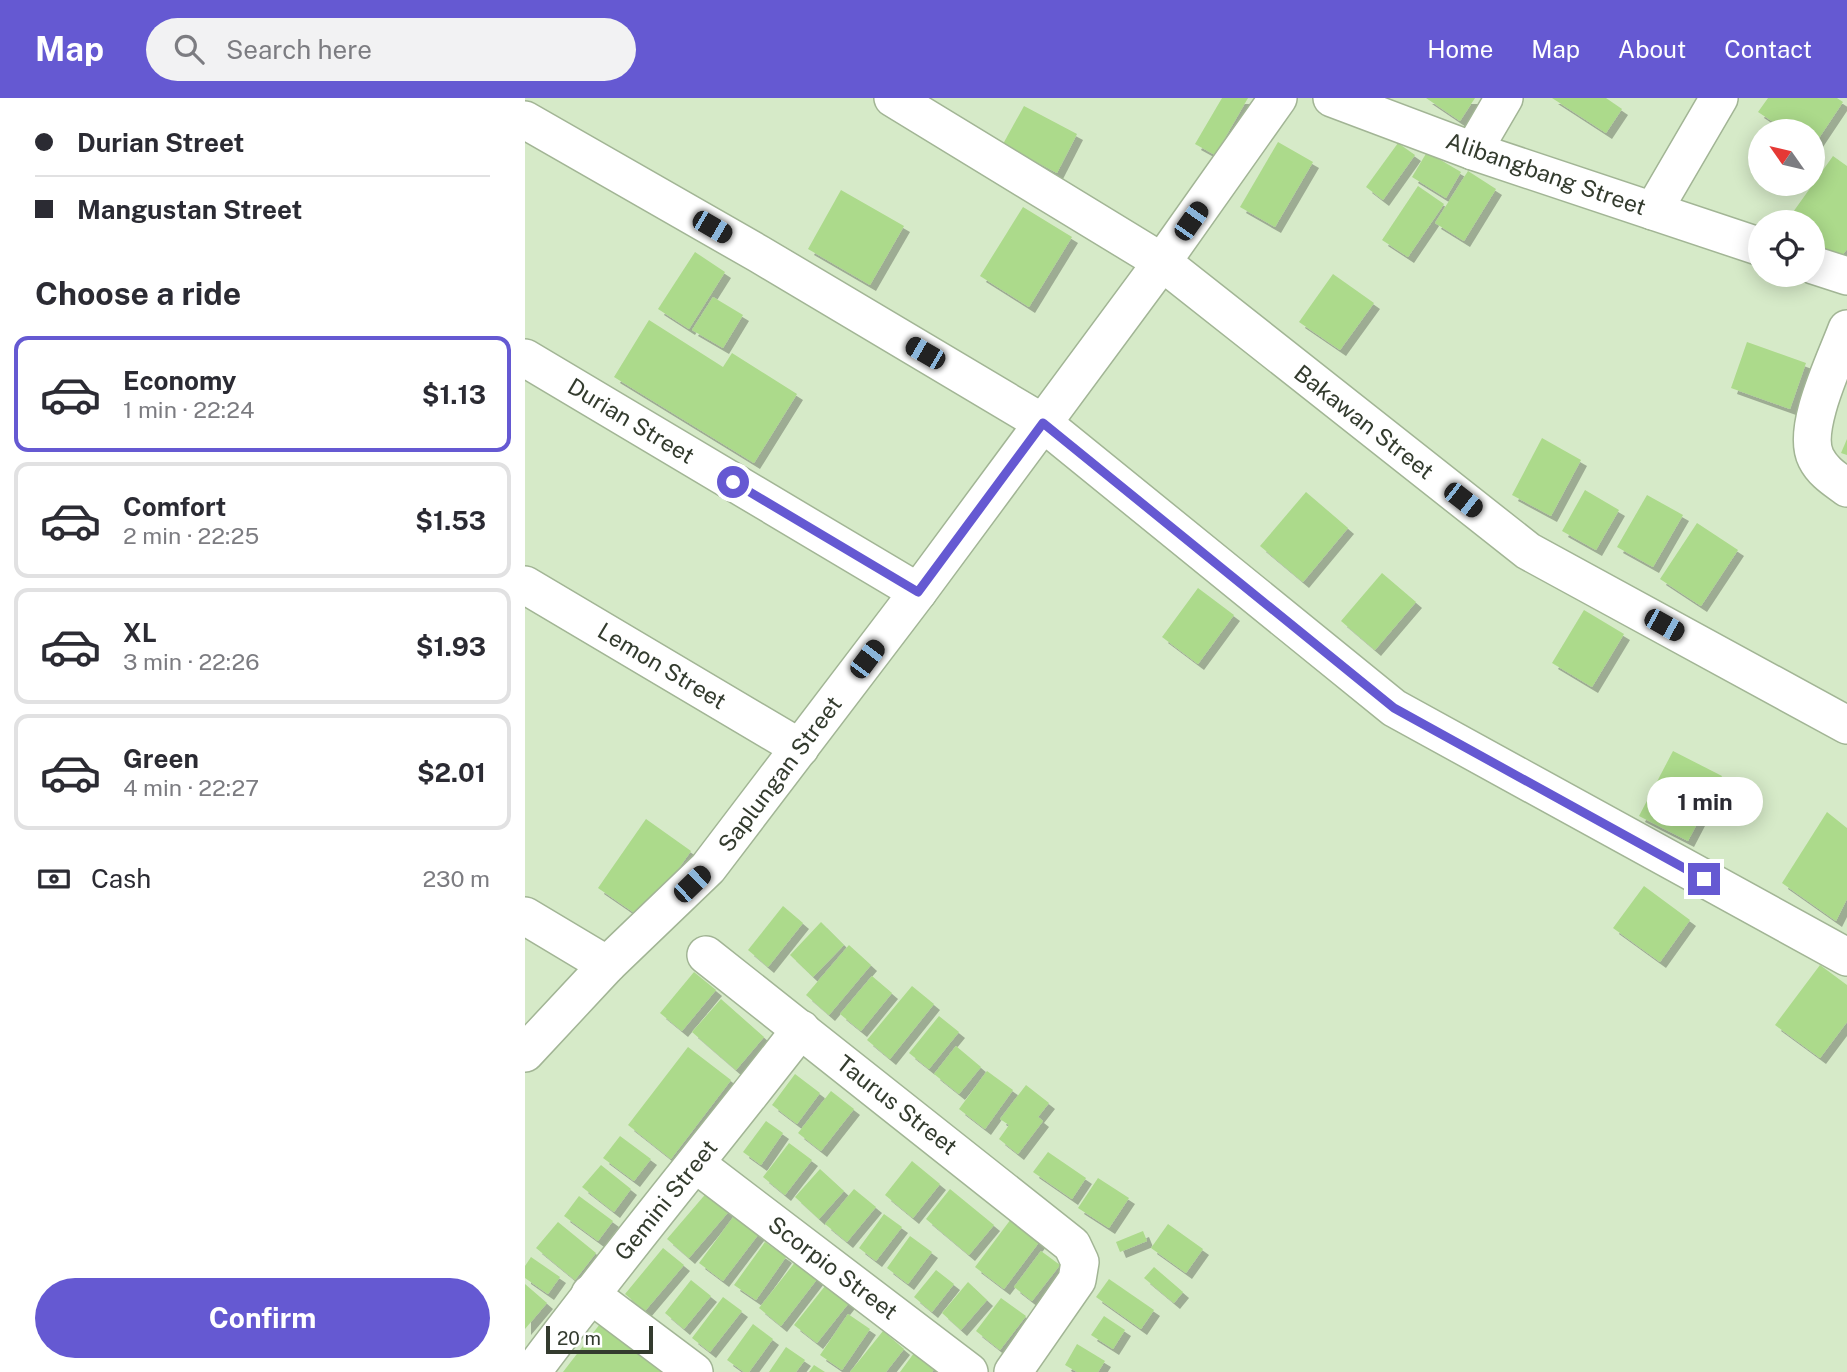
<!DOCTYPE html>
<html lang="en">
<head>
<meta charset="utf-8">
<style>
	:root { --surface:#fff; --page:#f2f2f3; --text:#2b2b33; --muted:#7c7c81; --line:#e1e1e2; --accent:#6559d2 }
	body { margin:0; font-family:"Public Sans",sans-serif; background:var(--page); color:var(--text); height:100vh; display:flex; flex-direction:column; font-size:26px; white-space:nowrap }
	* { box-sizing:border-box; margin:0 }
	p { font-size:23px; color:var(--muted) }
	.icon { flex:none; width:38px; height:38px; fill:none; stroke:currentColor; stroke-width:2; stroke-linecap:round; stroke-linejoin:round }
	.map { position:relative; flex:1; overflow:hidden }
	.details { display:flex; flex-direction:column; background:var(--surface); width:525px }
	.details>* { flex:none }
	.guide { display:grid; align-content:center; height:154px; padding:0 35px; background:var(--surface) }
	.needle { width:46px; rotate:304deg }
	.tools { position:absolute; left:1223px; top:21px; display:grid; gap:14px }
	.tools a { display:grid; place-items:center; width:77px; height:77px; border-radius:50%; background:var(--surface); box-shadow:0 4px 18px #0003; font-size:35px }
	.scale { position:absolute; left:21px; bottom:18px; width:107px; box-sizing:border-box; padding-left:7px; border:4px solid #333b2e; border-top:0; font-size:19px; line-height:24px; white-space:nowrap; color:#333b2e; -webkit-text-stroke:5px #fff; paint-order:stroke }
	.end { position:absolute; width:32px; height:32px; margin:-16px; border:9px solid #6559d2; background:#fff; box-shadow:0 0 0 4px #fff }
	.from { border-radius:50% }
	.bubble { position:absolute; height:49px; border-radius:24px; background:var(--surface); box-shadow:0 4px 18px #0003; font-size:23px; font-weight:700; line-height:49px; text-align:center }
	.car { position:absolute; width:21px; height:42px; margin:-21px -10px; border-radius:9px; box-shadow:0 0 5px 2px #0007; background:linear-gradient(#222 24%,#8ab4d8 0 40%,#222 0 76%,#8ab4d8 0 86%,#222 0) }
	.guide b { display:flex; align-items:center; gap:24px; height:66px; font-size:26px }
	.guide b+b { border-top:2px solid var(--line) }
	.guide i { width:18px; height:18px; background:var(--text) }
	ul { padding:0; list-style:none }
	li { display:flex; align-items:center; gap:21px; height:116px; margin:0 14px 10px; padding:0 21px; border:4px solid var(--line); border-radius:14px }
	li div { flex:1 }
	li b { display:block; font-size:26px }
	li em { font-style:normal; font-weight:700 }
	li.current { border-color:var(--accent) }
	li>.icon { width:63px; height:63px; stroke-width:1.5 }
	h2 { padding:0 35px; font-size:32px; line-height:84px }
	.pay { display:flex; align-items:center; gap:18px; height:77px; padding:0 35px; font-size:26px }
	.pay p { margin-inline-start:auto }
	.action { display:flex; gap:14px; margin-top:auto; padding:14px 35px }
	.action a { flex:1; height:80px; border-radius:42px; background:var(--accent); color:#fff; font-size:28px; font-weight:700; line-height:80px; text-align:center }
	header { display:flex; align-items:center; gap:42px; box-sizing:border-box; height:98px; padding:0 35px; background:var(--accent); color:#fff }
	header strong { font-size:33px }
	nav { display:flex; gap:38px; margin-inline-start:auto; font-size:24px }
	.search { width:490px; height:63px; background:var(--page); display:flex; align-items:center; gap:18px; box-sizing:border-box; padding:0 24px; border-radius:38px; color:var(--muted); font-size:26px }
	main { display:flex; flex:1; min-height:0 }
	.map>svg:first-child { display:block }
	.building { fill:#acda8b; filter:url(#shadow) }
	.lines { fill:none; stroke-linecap:round; stroke-linejoin:round }
	.minor-casing { stroke:#a2b595; stroke-width:40 }
	.minor { stroke:#fff; stroke-width:37 }
	.route { stroke:#6559d2; stroke-width:9 }
	.labels { text-anchor:middle; stroke-width:5; stroke-linejoin:round; paint-order:stroke }
	.street-label { font-size:23px; fill:#333b2e; stroke:#fff }
</style>
</head>
<body>
<header>
<strong>Map</strong>
<div class="search"><svg class="icon" aria-label="search" viewBox="0 0 24 24"><circle cx="10" cy="10" r="6"/><path d="M15 15l6 6"/></svg>Search here</div>
<nav><a>Home</a><a>Map</a><a>About</a><a>Contact</a></nav>
</header>
<main>
<section class="details">
<div class="guide">
<b><i class="from"></i>Durian Street</b>
<b><i></i>Mangustan Street</b>
</div>
<h2>Choose a ride</h2>
<ul>
<li class="current"><svg class="icon" aria-label="car" viewBox="0 0 24 24"><path d="M5 17H2v-5l4-1 3-4h7l3 4 3 1v5h-3M9 17h6M6 11h13"/><circle cx="7" cy="17" r="2"/><circle cx="17" cy="17" r="2"/></svg><div><b>Economy</b><p>1 min · 22:24</p></div><em>$1.13</em></li>
<li><svg class="icon" aria-label="car" viewBox="0 0 24 24"><path d="M5 17H2v-5l4-1 3-4h7l3 4 3 1v5h-3M9 17h6M6 11h13"/><circle cx="7" cy="17" r="2"/><circle cx="17" cy="17" r="2"/></svg><div><b>Comfort</b><p>2 min · 22:25</p></div><em>$1.53</em></li>
<li><svg class="icon" aria-label="car" viewBox="0 0 24 24"><path d="M5 17H2v-5l4-1 3-4h7l3 4 3 1v5h-3M9 17h6M6 11h13"/><circle cx="7" cy="17" r="2"/><circle cx="17" cy="17" r="2"/></svg><div><b>XL</b><p>3 min · 22:26</p></div><em>$1.93</em></li>
<li><svg class="icon" aria-label="car" viewBox="0 0 24 24"><path d="M5 17H2v-5l4-1 3-4h7l3 4 3 1v5h-3M9 17h6M6 11h13"/><circle cx="7" cy="17" r="2"/><circle cx="17" cy="17" r="2"/></svg><div><b>Green</b><p>4 min · 22:27</p></div><em>$2.01</em></li>
</ul>
<div class="pay"><svg class="icon" aria-label="cash" viewBox="0 0 24 24"><path d="M3 7h18v10H3z"/><circle cx="12" cy="12" r="2"/></svg>Cash<p>230 m</p></div>
<div class="action"><a>Confirm</a></div>
</section>
<div class="map">
<svg width="1322" height="1274" viewBox="0 0 1322 1274">
	<defs>
		<filter id="shadow"><feDropShadow dx="6" dy="6" stdDeviation="0" flood-color="#0004"/></filter>
	</defs>
	<rect width="100%" height="100%" fill="#d6eac8"/>
	<g class="building">
		<polygon points="697,0 723,0 690,57 670,46"/>
		<polygon points="901,0 950,0 935,23"/>
		<polygon points="1027,0 1081,0 1097,11 1081,35"/>
		<polygon points="1243,0 1312,0 1318,4 1288,49 1288,33 1262,33 1233,14"/>
		<polygon points="499,8 552,36 532,75 478,46"/>
		<polygon points="753,44 788,64 750,129 715,109"/>
		<polygon points="873,45 890,57 858,102 841,89"/>
		<polygon points="902,54 936,74 921,100 887,79"/>
		<polygon points="1308,58 1322,68 1322,151 1314,162 1288,143 1288,124 1261,124"/>
		<polygon points="943,73 971,91 939,143 910,125"/>
		<polygon points="893,88 919,106 883,159 857,142"/>
		<polygon points="316,92 379,128 345,187 283,151"/>
		<polygon points="498,109 547,139 504,209 455,178"/>
		<polygon points="170,154 200,174 164,231 133,211"/>
		<polygon points="808,176 849,205 815,252 774,224"/>
		<polygon points="188,199 218,217 198,250 167,232"/>
		<polygon points="124,222 198,269 207,255 272,296 229,365 89,279"/>
		<polygon points="1222,244 1281,265 1265,311 1206,290"/>
		<polygon points="1017,340 1056,362 1026,418 987,397"/>
		<polygon points="1322,341 1322,357 1316,355"/>
		<polygon points="1060,392 1094,412 1071,452 1037,433"/>
		<polygon points="781,394 823,430 778,484 735,448"/>
		<polygon points="1122,397 1158,417 1128,469 1092,449"/>
		<polygon points="1172,425 1213,452 1176,508 1135,481"/>
		<polygon points="857,475 891,504 850,552 816,523"/>
		<polygon points="673,490 709,517 673,566 637,539"/>
		<polygon points="1059,512 1099,536 1067,589 1027,565"/>
		<polygon points="1148,653 1197,678 1163,743 1114,718"/>
		<polygon points="1302,714 1322,730 1322,801 1311,823 1257,785"/>
		<polygon points="121,721 166,753 118,821 73,790"/>
		<polygon points="1119,788 1165,822 1135,864 1088,830"/>
		<polygon points="258,808 278,825 243,869 223,852"/>
		<polygon points="296,824 319,847 288,879 265,857"/>
		<polygon points="324,847 346,867 304,917 281,897"/>
		<polygon points="1295,867 1322,887 1322,924 1295,960 1250,927"/>
		<polygon points="169,874 191,892 157,933 135,915"/>
		<polygon points="347,878 367,895 336,933 315,916"/>
		<polygon points="387,888 409,906 365,961 342,942"/>
		<polygon points="196,901 239,939 211,972 167,934"/>
		<polygon points="414,918 434,934 404,971 384,955"/>
		<polygon points="431,948 456,969 434,996 409,976"/>
		<polygon points="163,949 206,982 146,1061 103,1027"/>
		<polygon points="462,973 488,992 460,1031 434,1011"/>
		<polygon points="270,976 295,995 272,1026 247,1007"/>
		<polygon points="501,987 524,1005 513,1019 518,1023 493,1056 474,1041 484,1027 475,1021"/>
		<polygon points="306,993 329,1011 296,1053 273,1035"/>
		<polygon points="241,1023 258,1035 236,1067 218,1054"/>
		<polygon points="95,1038 126,1061 109,1083 78,1060"/>
		<polygon points="264,1045 287,1062 260,1097 238,1079"/>
		<polygon points="523,1054 561,1080 547,1101 508,1074"/>
		<polygon points="387,1063 415,1086 388,1120 360,1097"/>
		<polygon points="76,1067 106,1091 89,1114 57,1089"/>
		<polygon points="295,1071 319,1093 294,1121 270,1099"/>
		<polygon points="573,1080 604,1100 584,1130 553,1110"/>
		<polygon points="329,1091 351,1109 322,1144 300,1126"/>
		<polygon points="425,1091 469,1127 444,1157 401,1121"/>
		<polygon points="184,1092 206,1111 164,1160 142,1141"/>
		<polygon points="54,1098 88,1123 73,1143 39,1118"/>
		<polygon points="212,1114 236,1133 198,1183 174,1165"/>
		<polygon points="359,1116 377,1129 351,1163 334,1150"/>
		<polygon points="486,1121 515,1143 479,1191 450,1169"/>
		<polygon points="33,1124 71,1155 50,1182 11,1150"/>
		<polygon points="643,1126 678,1151 661,1175 626,1150"/>
		<polygon points="618,1133 622,1143 595,1154 591,1144"/>
		<polygon points="385,1138 407,1154 383,1186 362,1170"/>
		<polygon points="240,1144 261,1159 231,1202 209,1187"/>
		<polygon points="138,1150 159,1167 120,1213 100,1196"/>
		<polygon points="516,1153 535,1167 507,1203 489,1189"/>
		<polygon points="6,1159 35,1179 23,1196 0,1180 0,1168"/>
		<polygon points="271,1163 293,1180 256,1228 234,1210"/>
		<polygon points="629,1169 658,1194 649,1205 619,1180"/>
		<polygon points="411,1172 429,1186 407,1214 389,1199"/>
		<polygon points="584,1181 629,1212 616,1231 571,1199"/>
		<polygon points="166,1182 186,1198 159,1231 140,1215"/>
		<polygon points="304,1183 327,1201 292,1245 269,1227"/>
		<polygon points="443,1184 462,1202 436,1232 417,1215"/>
		<polygon points="0,1186 22,1205 0,1231"/>
		<polygon points="198,1199 217,1213 185,1254 167,1240"/>
		<polygon points="476,1200 501,1218 475,1252 451,1233"/>
		<polygon points="323,1216 345,1231 317,1272 295,1257"/>
		<polygon points="579,1218 600,1232 588,1251 566,1237"/>
		<polygon points="78,1222 145,1274 38,1274"/>
		<polygon points="228,1226 248,1241 224,1274 219,1274 202,1262"/>
		<polygon points="358,1233 379,1251 361,1274 325,1274"/>
		<polygon points="552,1246 580,1263 573,1274 552,1274 540,1267"/>
		<polygon points="261,1249 280,1262 271,1274 244,1274"/>
		<polygon points="392,1251 412,1266 407,1274 375,1274"/>
		<polygon points="289,1267 300,1274 284,1274"/>
	</g>
	<g class="lines">
		<defs>
			<g id="minor">
				<polyline points="368,0 637,164 1003,453 1322,627"/>
				<polyline points="807,0 948,53 1236,149"/>
				<polyline points="0,22 234,156 518,325 869,610 1322,859"/>
				<polyline points="948,53 979,0"/>
				<polyline points="1128,113 1194,0"/>
				<polyline points="1288,167 1322,178"/>
				<path d="M1322,231c-11,30 -46,100 -31,129 7,14 19,21 31,30"/>
				<polyline points="0,260 393,494"/>
				<polyline points="0,487 275,650"/>
				<polyline points="0,818 82,867"/>
				<polyline points="181,857 547,1147 555,1164 552,1182 488,1274"/>
				<polyline points="0,955 82,867 183,770 393,494 637,164 753,0"/>
				<polyline points="171,1066 444,1274"/>
				<polyline points="65,1196 169,1274"/>
				<path d="M7,1274c87,-117 180,-228 269,-343"/>
			</g>
		</defs>
		<use href="#minor" class="minor-casing"/>
		<use href="#minor" class="minor"/>
	</g>
	<g class="lines">
		<polyline class="route" points="208,384 393,494 518,325 869,610 1179,781"/>
	</g>
	<g class="labels">
		<g class="street-label">
			<text transform="translate(1021 76) rotate(19)" y="8">Alibangbang Street</text>
			<text transform="translate(106 323) rotate(31)" y="8">Durian Street</text>
			<text transform="translate(839 324) rotate(38)" y="8">Bakawan Street</text>
			<text transform="translate(137 568) rotate(31)" y="8">Lemon Street</text>
			<text transform="translate(255 676) rotate(-53)" y="8">Saplungan Street</text>
			<text transform="translate(372 1007) rotate(38)" y="8">Taurus Street</text>
			<text transform="translate(141 1102) rotate(-51)" y="8">Gemini Street</text>
			<text transform="translate(308 1170) rotate(37)" y="8">Scorpio Street</text>
		</g>
	</g>
</svg>
<div class="tools">
<a><svg class="needle" viewBox="-14 -14 28 28"><path d="M0-13l5 13h-10z" fill="#e53935"/><path d="M0 13l5-13h-10z" fill="#7c7c81"/></svg></a>
<a><svg class="icon" aria-label="locate" viewBox="0 0 24 24"><circle cx="12" cy="12" r="6"/><path d="M12 2v4M12 18v4M2 12h4M18 12h4"/></svg></a>
</div>
<div class="scale">20 m</div>
<i class="end from" style="left:208px;top:384px"></i>
<i class="end" style="left:1179px;top:781px"></i>
<div class="bubble" style="left:1122px;top:679px;width:116px">1 min</div>
<i class="car" style="left:666px;top:123px;rotate:35deg"></i>
<i class="car" style="left:187px;top:129px;rotate:120deg"></i>
<i class="car" style="left:400px;top:255px;rotate:300deg"></i>
<i class="car" style="left:938px;top:402px;rotate:128deg"></i>
<i class="car" style="left:1139px;top:527px;rotate:119deg"></i>
<i class="car" style="left:342px;top:561px;rotate:37deg"></i>
<i class="car" style="left:167px;top:786px;rotate:46deg"></i>
</div>
</main>
</body>
</html>
